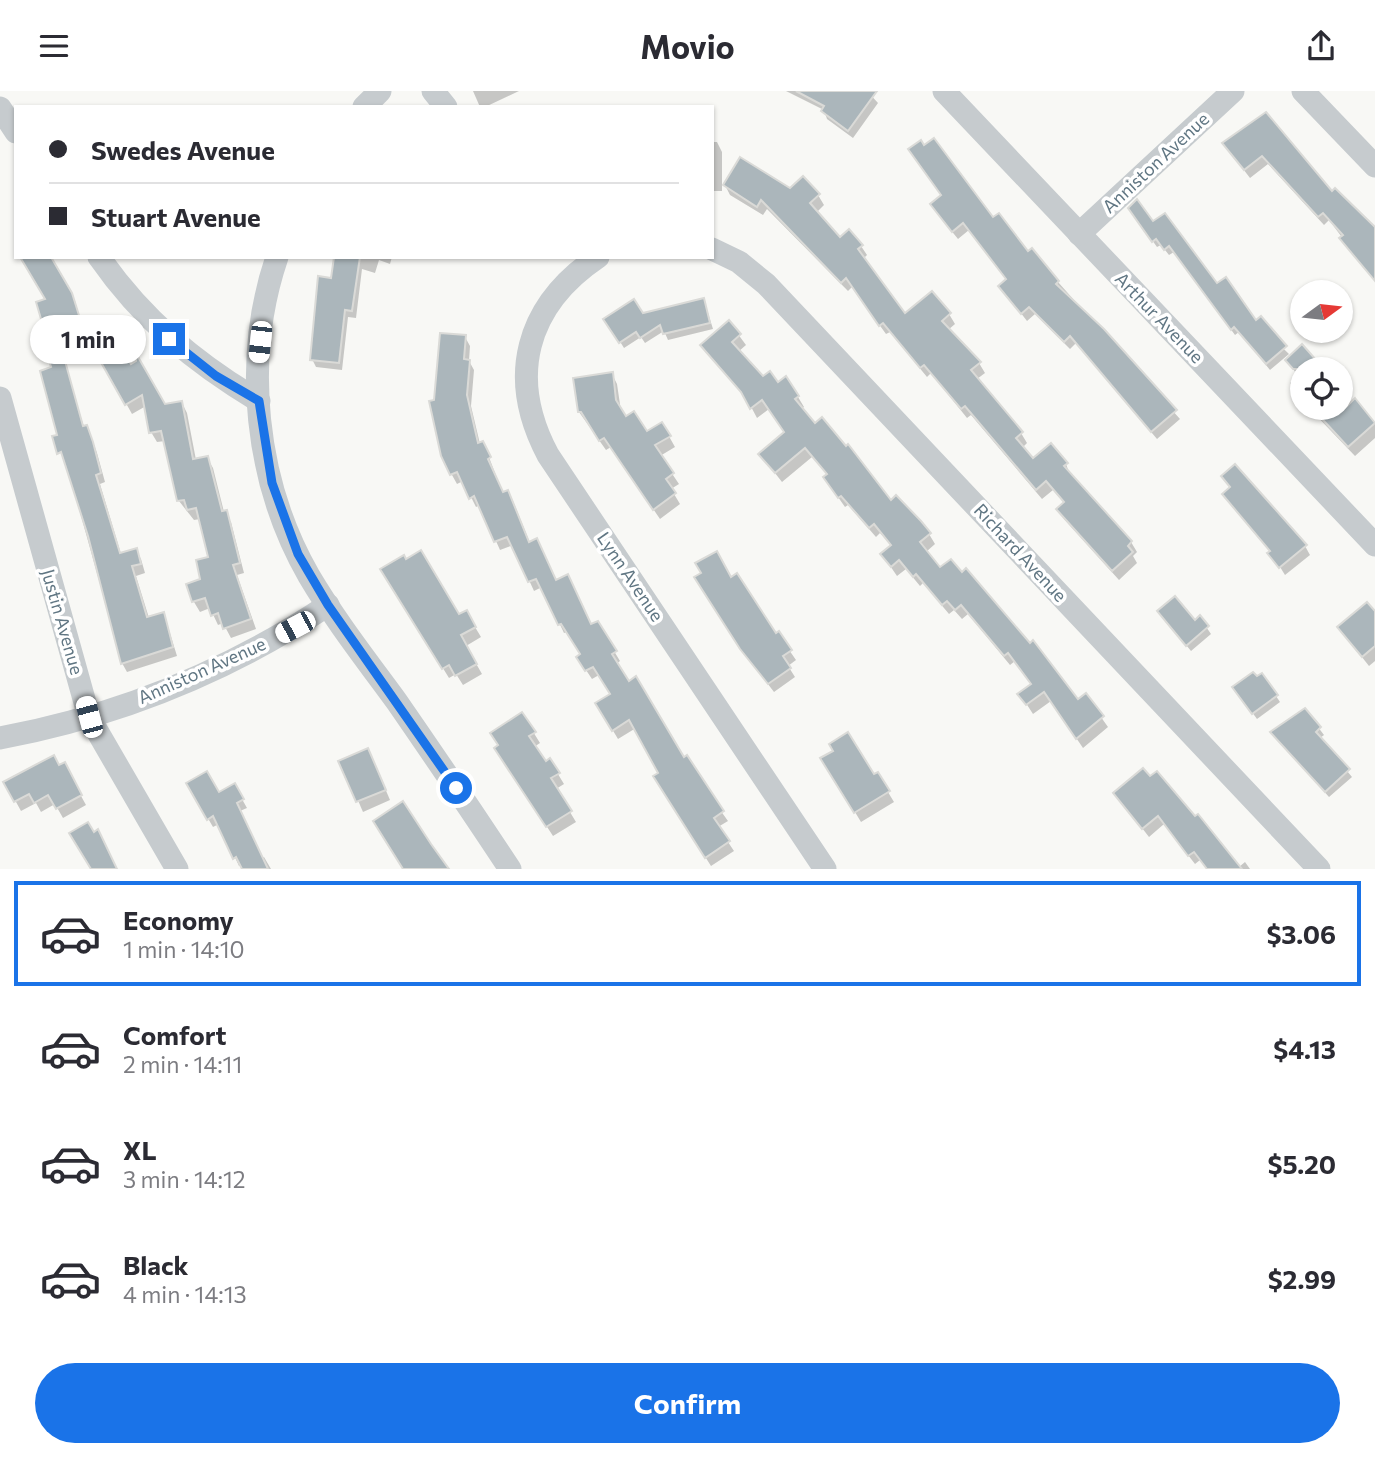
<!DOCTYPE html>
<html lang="en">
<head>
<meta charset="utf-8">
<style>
	:root { --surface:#fff; --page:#f7f7f7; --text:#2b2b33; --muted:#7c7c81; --line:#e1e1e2; --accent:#1a73e8 }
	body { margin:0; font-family:Commissioner,sans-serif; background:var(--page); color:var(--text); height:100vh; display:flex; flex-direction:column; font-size:26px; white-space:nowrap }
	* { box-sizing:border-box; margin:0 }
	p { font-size:23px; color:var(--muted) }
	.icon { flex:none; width:38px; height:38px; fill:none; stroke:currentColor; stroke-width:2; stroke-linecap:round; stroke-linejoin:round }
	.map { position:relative; height:778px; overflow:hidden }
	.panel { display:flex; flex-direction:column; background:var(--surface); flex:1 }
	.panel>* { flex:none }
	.guide { position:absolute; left:14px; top:14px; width:700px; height:154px; border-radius:0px; box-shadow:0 2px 5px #0004; display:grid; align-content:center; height:154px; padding:0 35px; background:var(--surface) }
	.needle { width:46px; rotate:75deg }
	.controls { position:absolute; left:1290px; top:189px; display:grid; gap:14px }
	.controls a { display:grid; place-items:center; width:63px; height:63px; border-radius:50%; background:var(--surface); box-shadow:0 2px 5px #0004; font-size:35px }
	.end { position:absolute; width:32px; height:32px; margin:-16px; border:9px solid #1a73e8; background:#fff; box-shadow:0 0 0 4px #fff }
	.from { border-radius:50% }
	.bubble { position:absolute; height:49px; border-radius:24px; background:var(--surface); box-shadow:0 2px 5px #0004; font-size:23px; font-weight:700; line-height:49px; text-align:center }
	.car { position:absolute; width:21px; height:42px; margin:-21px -10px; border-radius:9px; box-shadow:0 0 5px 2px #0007; background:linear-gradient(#fff 24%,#345 0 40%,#fff 0 76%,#345 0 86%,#fff 0) }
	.guide b { display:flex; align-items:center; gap:24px; height:66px; font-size:26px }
	.guide b+b { border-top:2px solid var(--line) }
	.guide i { width:18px; height:18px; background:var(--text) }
	ul { padding:12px 0 0; list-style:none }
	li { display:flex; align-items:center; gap:21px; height:105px; margin:0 14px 10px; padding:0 21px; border:4px solid transparent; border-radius:0px }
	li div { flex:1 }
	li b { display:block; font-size:26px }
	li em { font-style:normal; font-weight:700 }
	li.active { border-color:var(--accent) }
	li>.icon { width:63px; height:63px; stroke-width:1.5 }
	.primary-button { display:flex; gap:14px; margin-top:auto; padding:14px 35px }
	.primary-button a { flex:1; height:80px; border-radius:42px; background:var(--accent); color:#fff; font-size:28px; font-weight:700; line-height:80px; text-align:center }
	header { display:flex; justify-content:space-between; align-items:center; height:91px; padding:0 35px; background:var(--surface); font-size:32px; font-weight:700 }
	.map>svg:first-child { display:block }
	.shadow { fill:#0003 }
	.building { fill:#abb6bb; stroke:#dadad7; stroke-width:2 }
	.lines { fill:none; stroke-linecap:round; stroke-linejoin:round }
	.minor { stroke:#c6cbce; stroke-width:23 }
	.route { stroke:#1a73e8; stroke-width:9 }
	.labels { text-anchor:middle; stroke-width:7; stroke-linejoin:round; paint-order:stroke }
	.street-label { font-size:18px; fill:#607683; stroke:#fff }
</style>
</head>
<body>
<header><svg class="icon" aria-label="menu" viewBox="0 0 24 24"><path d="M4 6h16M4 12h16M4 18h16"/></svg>Movio<svg class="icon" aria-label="share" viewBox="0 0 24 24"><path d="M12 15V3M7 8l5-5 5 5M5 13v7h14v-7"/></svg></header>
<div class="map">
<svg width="1375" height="778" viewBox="0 0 1375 778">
	<rect width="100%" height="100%" fill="#f8f8f5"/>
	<g class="shadow">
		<polygon points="473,0 519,0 485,16 480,16"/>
		<polygon points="786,0 867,0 878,12 853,47 827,28 824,19"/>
		<polygon points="1266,23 1332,102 1375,139 1374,189 1329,129 1324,134 1268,73 1250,87 1230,61"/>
		<polygon points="712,51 717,51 722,61 722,100 712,100"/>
		<polygon points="725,94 818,104 824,114 816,122 840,149 861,155 867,164 863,168 905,225 949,223 955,233 948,239 979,272 985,282 977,288 1021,342 1027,352 1022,357 1033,370 1066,373 1070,384 1131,451 1137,461 1133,465 1137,472 1119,489 1064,428 1059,418 1065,413 1053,399 1042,408 971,324 967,327 931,282 927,286 890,241 886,243 852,196 848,200 767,118 763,124 730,104"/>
		<polygon points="937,122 992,129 1058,191 1180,328 1157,348 1076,252 1070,258 1035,223 1027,230 1000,195 1007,189 969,139 958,148"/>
		<polygon points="1134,124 1153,133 1289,263 1270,279 1239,241 1235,244 1174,161 1169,164 1161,154 1157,156"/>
		<polygon points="49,166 75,210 84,241 51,250 48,244"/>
		<polygon points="342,166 392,166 390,173 379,169 375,182 362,178 356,227 348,226 342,279 316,276 312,268 332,189"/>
		<polygon points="704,209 713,238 668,249 664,240 645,252 641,246 624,257 606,228 642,224"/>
		<polygon points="729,231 746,254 738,261 762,288 798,306 804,316 801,318 891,411 929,443 935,453 926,461 940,479 1078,611 1086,605 1108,636 1083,657 1051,610 1033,623 1020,603 1032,594 1015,570 1010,574 968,523 962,528 954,519 949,523 923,492 920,495 906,478 897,485 882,463 892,455 880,442 876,446 848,414 845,416 831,396 828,384 812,366 782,391 760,363 785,342 769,318 757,327 748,310 702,255"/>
		<polygon points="465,246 470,255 469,270 474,279 471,315 480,353 487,361 503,403 507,401 513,410 530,452 591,535 597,532 620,570 616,573 728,730 718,736 734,760 711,775 660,695 660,683 636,637 618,648 597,613 612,604 599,584 592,588 578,567 582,564 567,541 564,542 542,496 534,500 513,454 500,459 480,414 476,416 463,390 457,393 452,384 443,365 436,310"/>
		<polygon points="1302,256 1322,278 1302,278 1302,309 1290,292 1298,285 1287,269"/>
		<polygon points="61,261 84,336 91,345 97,362 105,391 100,393 121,463 136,459 141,468 145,482 136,485 149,527 164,523 177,565 127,581 122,572 66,371 54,346 59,345 53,278"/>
		<polygon points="100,266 130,276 164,315 182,312 187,322 196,369 207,367 213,377 224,421 231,431 244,482 237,484 256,538 231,547 223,532 218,534 210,517 200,521 194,511 188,494 203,489 210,467 200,428 194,429 179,410 165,350 157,351 151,341 146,315 132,323"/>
		<polygon points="612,283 617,293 621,320 625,327 647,342 662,333 675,356 660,365 679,393 671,398 680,413 660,428 611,356 606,359 579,321"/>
		<polygon points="1355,310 1375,332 1375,347 1355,365 1309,317 1332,317 1339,325"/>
		<polygon points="1231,397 1305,455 1310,464 1285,484"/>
		<polygon points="382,478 458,526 466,521 481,546 466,555 482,583 463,594 456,583 449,587"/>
		<polygon points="730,488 776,545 778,543 796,569 788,575 795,586 774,601 748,567"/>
		<polygon points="1159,521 1195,531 1200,527 1211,543 1191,560"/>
		<polygon points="1375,523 1375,570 1369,575 1339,537"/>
		<polygon points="1238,602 1276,605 1280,611 1257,628"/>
		<polygon points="1305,619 1324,644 1320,647 1352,686 1329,706 1272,642"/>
		<polygon points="522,623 540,652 534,656 545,672 550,670 564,693 556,698 576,731 553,745 502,667"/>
		<polygon points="823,668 873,686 877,683 894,711 861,731"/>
		<polygon points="373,669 390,709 363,721 341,670"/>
		<polygon points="64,674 86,714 63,727 55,713 41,721 36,712 21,720 5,691"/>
		<polygon points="1143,679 1239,776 1245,771 1250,778 1207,778 1200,769 1195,773 1164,733 1149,746 1115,702"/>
		<polygon points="188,693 218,703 234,694 247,717 240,720 262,767 264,766 271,778 239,775 219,733 213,736"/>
	</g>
	<g class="building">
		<polygon points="796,0 877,0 848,40 821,20 824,15"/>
		<polygon points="1266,21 1332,100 1335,97 1375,136 1375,190 1339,147 1343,144 1323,122 1318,126 1262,65 1244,79 1222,52"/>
		<polygon points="934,47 993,126 999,122 1028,160 1032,157 1059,190 1056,193 1104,238 1177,319 1151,341 1070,245 1064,251 1029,216 1021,223 998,195 1006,188 963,132 952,141 930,113 941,104 908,58 921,49 924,54"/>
		<polygon points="740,66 790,97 803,85 820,103 810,112 840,146 849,138 863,154 858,158 905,222 932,200 951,222 942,230 981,271 971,279 1023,341 1016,347 1033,367 1051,352 1068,372 1064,375 1132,450 1128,455 1133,461 1112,480 1056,418 1064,411 1046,390 1036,399 965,315 961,318 924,274 920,277 883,232 879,235 846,187 841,192 761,109 757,116 723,94"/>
		<polygon points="1137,108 1153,130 1165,122 1217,192 1226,186 1256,229 1261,225 1287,255 1266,273 1234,236 1231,239 1169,155 1164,159 1156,148 1152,151 1128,117"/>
		<polygon points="20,166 51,166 72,202 82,234 46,245 36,211 45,208"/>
		<polygon points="334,166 360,166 352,220 345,219 339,272 310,269 318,185 331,187"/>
		<polygon points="704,207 710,232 663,243 660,234 640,247 636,241 619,252 603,228 634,208 643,222"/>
		<polygon points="729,229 741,243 732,251 763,285 770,280 778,291 786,285 799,305 795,308 815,332 822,326 846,355 848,353 891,409 896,404 921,430 931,442 920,451 940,476 951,468 962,481 966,477 1030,552 1033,549 1078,608 1086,602 1104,625 1076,648 1044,601 1026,614 1017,603 1031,593 1008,562 1004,565 961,514 955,519 947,510 942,514 916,483 913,486 899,469 891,476 880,463 891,454 874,433 869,437 841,405 838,407 823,386 827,383 805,357 775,382 758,363 784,341 762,309 750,318 741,301 700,254"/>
		<polygon points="440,242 466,244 464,268 470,269 467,304 478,352 483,350 491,366 488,368 503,401 508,399 529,451 537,447 556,489 568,483 591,533 598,530 617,560 612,563 629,590 636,585 684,666 687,664 724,720 714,727 730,750 705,767 653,685 658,682 629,629 612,640 595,612 610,603 593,576 585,580 576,566 580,563 561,533 558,534 536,488 528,491 507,446 494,451 474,405 469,408 457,381 450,384 441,365 429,310 434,309"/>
		<polygon points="120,253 131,273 136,270 137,264 165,313 182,310 193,368 208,365 222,420 227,419 240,472 233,474 251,528 223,538 218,522 211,525 205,507 192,511 186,493 200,488 196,469 208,466 196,417 187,419 184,409 177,410 161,340 149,342 142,304 125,314 98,266"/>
		<polygon points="1302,253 1324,278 1293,278 1285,269"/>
		<polygon points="62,259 83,335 87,334 93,351 101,382 96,384 120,462 137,457 141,473 132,475 147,526 164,521 173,556 121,573 88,445 61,361 57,363 52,345 57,344 40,280 51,276 47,263"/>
		<polygon points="613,281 616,309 626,325 634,320 647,340 662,331 671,345 655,354 674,382 666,388 676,402 653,419 604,347 599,350 581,321 578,321 573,287"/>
		<polygon points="1355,307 1375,332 1348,356 1312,317 1345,317"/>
		<polygon points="1235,373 1307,454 1279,477 1267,462 1270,460 1222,403 1230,396 1221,385"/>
		<polygon points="421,459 459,523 467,519 476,536 461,544 477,573 455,585 449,574 442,578 380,478 404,464 406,468"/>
		<polygon points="717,460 731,486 737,482 776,542 779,540 792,559 783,565 791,577 768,593 740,558 694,486 701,482 695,472"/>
		<polygon points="1175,505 1195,529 1200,524 1209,535 1186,555 1157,520"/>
		<polygon points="1367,511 1375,520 1375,555 1362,566 1337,536"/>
		<polygon points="1253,581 1257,585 1262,582 1278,604 1252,623 1232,596"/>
		<polygon points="1305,617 1321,636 1316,641 1350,678 1325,701 1270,641"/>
		<polygon points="522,621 536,641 529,645 546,670 550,667 560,682 551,687 572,720 546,736 494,657 498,654 490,642"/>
		<polygon points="848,641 874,683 878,681 890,700 854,722 820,667 833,660 829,653"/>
		<polygon points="368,657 386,699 356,711 338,670"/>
		<polygon points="54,664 59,674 65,671 82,704 56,718 48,704 34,712 29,703 14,711 3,691"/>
		<polygon points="1143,677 1150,685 1157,680 1195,725 1198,723 1242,778 1207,778 1194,761 1188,765 1158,725 1142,738 1113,702"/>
		<polygon points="207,680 219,701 235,692 244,708 237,712 268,778 242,778 236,766 233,768 213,725 207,729 186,692"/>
		<polygon points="403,710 431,753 449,778 403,778 373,730"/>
		<polygon points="88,731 94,741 98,738 117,778 91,778 69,742"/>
	</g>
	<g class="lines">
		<g class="minor">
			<polyline points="433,0 446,16"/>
			<polyline points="944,0 1375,454"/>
			<polyline points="1303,0 1375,75"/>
			<polyline points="364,16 380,0"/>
			<polyline points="0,17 16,41"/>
			<polyline points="1079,143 1233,0"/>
			<polyline points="712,158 739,171 766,193 1319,778"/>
			<path d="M99,166c43,62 96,106 160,144"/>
			<path d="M277,166c-35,103 -22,225 32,319 26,44 58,85 88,126 38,55 76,111 113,167"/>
			<path d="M598,166c-73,49 -91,121 -50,198l277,414"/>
			<polyline points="0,307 89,626 177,778"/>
			<path d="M0,647c117,-22 229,-67 328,-133"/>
		</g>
	</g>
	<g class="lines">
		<polyline class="route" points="169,248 216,285 259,310 272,392 298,463 328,514 456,697"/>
	</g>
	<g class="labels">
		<g class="street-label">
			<text transform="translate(1156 72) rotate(-43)" y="6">Anniston Avenue</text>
			<text transform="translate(1159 227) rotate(46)" y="6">Arthur Avenue</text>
			<text transform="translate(1020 462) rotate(47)" y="6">Richard Avenue</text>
			<text transform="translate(630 486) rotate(56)" y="6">Lynn Avenue</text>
			<text transform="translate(62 531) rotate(74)" y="6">Justin Avenue</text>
			<text transform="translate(202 580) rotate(-24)" y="6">Anniston Avenue</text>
		</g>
	</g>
</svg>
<div class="controls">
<a><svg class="needle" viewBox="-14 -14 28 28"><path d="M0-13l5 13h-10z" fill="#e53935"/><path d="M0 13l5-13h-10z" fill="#7c7c81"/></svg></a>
<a><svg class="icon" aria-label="locate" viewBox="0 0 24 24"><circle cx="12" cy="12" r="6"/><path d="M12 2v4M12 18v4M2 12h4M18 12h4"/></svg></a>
</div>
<i class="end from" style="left:456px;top:697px"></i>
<i class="end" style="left:169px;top:248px"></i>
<div class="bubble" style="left:30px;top:224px;width:116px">1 min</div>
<i class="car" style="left:260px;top:251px;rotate:186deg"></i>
<i class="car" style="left:295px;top:536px;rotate:242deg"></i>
<i class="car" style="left:89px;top:626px;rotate:345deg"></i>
<div class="guide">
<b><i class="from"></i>Swedes Avenue</b>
<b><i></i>Stuart Avenue</b>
</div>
</div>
<section class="panel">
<ul>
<li class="active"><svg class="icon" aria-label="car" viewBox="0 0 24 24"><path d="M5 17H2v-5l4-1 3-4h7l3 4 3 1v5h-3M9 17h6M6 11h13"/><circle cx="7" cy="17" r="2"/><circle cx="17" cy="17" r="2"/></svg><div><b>Economy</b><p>1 min · 14:10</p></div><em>$3.06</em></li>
<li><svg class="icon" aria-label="car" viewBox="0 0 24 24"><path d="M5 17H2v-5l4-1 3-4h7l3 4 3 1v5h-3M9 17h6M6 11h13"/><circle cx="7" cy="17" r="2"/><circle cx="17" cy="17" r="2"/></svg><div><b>Comfort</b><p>2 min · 14:11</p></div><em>$4.13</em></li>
<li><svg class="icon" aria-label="car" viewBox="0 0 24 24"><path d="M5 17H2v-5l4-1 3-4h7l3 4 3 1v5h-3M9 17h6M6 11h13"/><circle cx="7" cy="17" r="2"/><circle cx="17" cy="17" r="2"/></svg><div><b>XL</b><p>3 min · 14:12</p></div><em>$5.20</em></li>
<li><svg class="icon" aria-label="car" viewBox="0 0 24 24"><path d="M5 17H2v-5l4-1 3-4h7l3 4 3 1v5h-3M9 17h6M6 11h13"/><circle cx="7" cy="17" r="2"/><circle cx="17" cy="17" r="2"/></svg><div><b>Black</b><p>4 min · 14:13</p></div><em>$2.99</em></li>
</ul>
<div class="primary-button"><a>Confirm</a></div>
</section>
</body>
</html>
